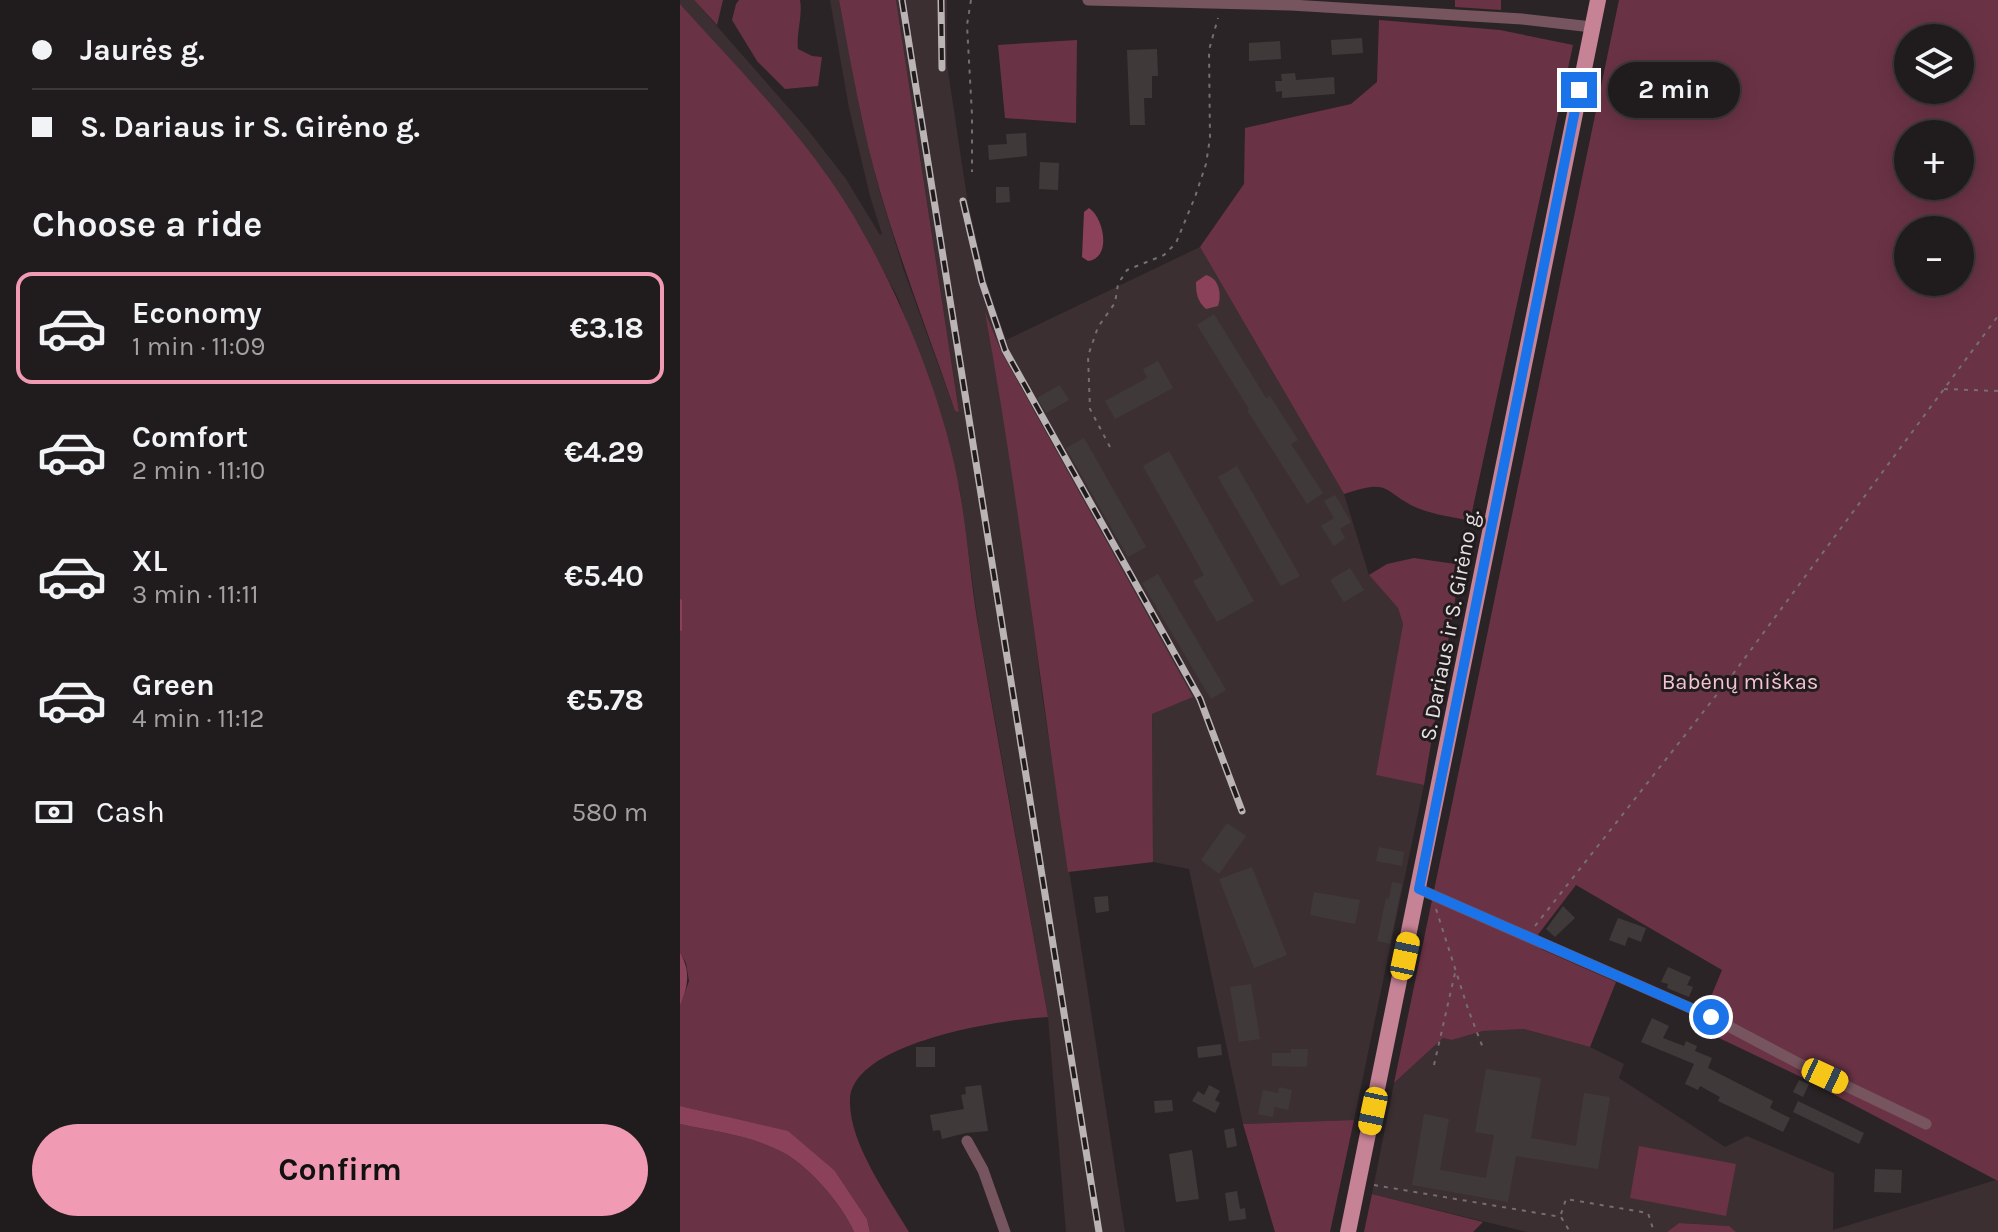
<!DOCTYPE html>
<html lang="en">
<head>
<meta charset="utf-8">
<style>
	:root { --surface:#201b1c; --page:#282425; --text:#f1f3f6; --muted:#a2a1a3; --line:#3d393b; --accent:#f19ab3 }
	body { margin:0; font-family:Karla,sans-serif; background:var(--page); color:var(--text); height:100vh; display:flex; flex-direction:column; font-size:30px; white-space:nowrap }
	* { box-sizing:border-box; margin:0 }
	p { font-size:26px; color:var(--muted) }
	.icon { flex:none; width:44px; height:44px; fill:none; stroke:currentColor; stroke-width:2; stroke-linecap:round; stroke-linejoin:round }
	.map { position:relative; flex:1; overflow:hidden }
	.drawer { display:flex; flex-direction:column; background:var(--surface); width:680px }
	.drawer>* { flex:none }
	.guide { display:grid; align-content:center; height:176px; padding:0 32px; background:var(--surface) }
	.buttons { position:absolute; left:1214px; top:24px; display:grid; gap:16px }
	.buttons a { display:grid; place-items:center; width:80px; height:80px; border-radius:50%; background:var(--surface); box-shadow:0 4px 20px #0003,0 0 0 2px var(--line); font-size:40px }
	.end { position:absolute; width:36px; height:36px; margin:-18px; border:10px solid #1a73e8; background:#fff; box-shadow:0 0 0 4px #fff }
	.from { border-radius:50% }
	.bubble { position:absolute; height:56px; border-radius:28px; background:var(--surface); box-shadow:0 4px 20px #0003,0 0 0 2px var(--line); font-size:26px; font-weight:700; line-height:56px; text-align:center }
	.car { position:absolute; width:24px; height:48px; margin:-24px -12px; border-radius:10px; box-shadow:0 0 6px 2px #0007; background:linear-gradient(#f5c518 24%,#345 0 40%,#f5c518 0 76%,#345 0 86%,#f5c518 0) }
	.guide b { display:flex; align-items:center; gap:28px; height:76px; font-size:30px }
	.guide b+b { border-top:2px solid var(--line) }
	.guide i { width:20px; height:20px; background:var(--text) }
	ul { padding:0; list-style:none }
	li { display:flex; align-items:center; gap:24px; height:112px; margin:0 16px 12px; padding:0 16px; border:4px solid transparent; border-radius:16px }
	li div { flex:1 }
	li b { display:block; font-size:30px }
	li em { font-style:normal; font-weight:700 }
	li.selected { border-color:var(--accent) }
	li>.icon { width:72px; height:72px; stroke-width:1.5 }
	h2 { padding:0 32px; font-size:36px; line-height:96px }
	.pay { display:flex; align-items:center; gap:20px; height:88px; padding:0 32px; font-size:30px }
	.pay p { margin-inline-start:auto }
	.primary-button { display:flex; gap:16px; margin-top:auto; padding:16px 32px }
	.primary-button a { flex:1; height:92px; border-radius:48px; background:var(--accent); color:#111; font-size:32px; font-weight:700; line-height:92px; text-align:center }
	main { display:flex; flex:1; min-height:0 }
	.map>svg:first-child { display:block }
	.built { fill:#3b2f32 }
	.green { fill:#6a3345; fill-rule:evenodd }
	.water { fill:#8a4159 }
	.lines { fill:none; stroke-linecap:round; stroke-linejoin:round }
	.stream { stroke:#8a4159; stroke-width:4 }
	.building { fill:#40393a }
	.path { stroke:#766f71; stroke-width:2; stroke-dasharray:4 6; stroke-linecap:butt }
	.street { stroke:#77555f; stroke-width:11 }
	.primary { stroke:#c78396; stroke-width:16 }
	.rail-casing { stroke:#bab4b5; stroke-width:7 }
	.rail { stroke:#221b1d; stroke-width:4; stroke-dasharray:12; stroke-linecap:butt }
	.route { stroke:#1a73e8; stroke-width:10 }
	.labels { text-anchor:middle; stroke-width:6; stroke-linejoin:round; paint-order:stroke }
	.street-label { font-size:22px; fill:#e6e1e2; stroke:#221b1d }
	.park-label { font-size:22px; fill:#f1c4cf; stroke:#221b1d }
</style>
</head>
<body>
<main>
<section class="drawer">
<div class="guide">
<b><i class="from"></i>Jaurės g.</b>
<b><i></i>S. Dariaus ir S. Girėno g.</b>
</div>
<h2>Choose a ride</h2>
<ul>
<li class="selected"><svg class="icon" aria-label="car" viewBox="0 0 24 24"><path d="M5 17H2v-5l4-1 3-4h7l3 4 3 1v5h-3M9 17h6M6 11h13"/><circle cx="7" cy="17" r="2"/><circle cx="17" cy="17" r="2"/></svg><div><b>Economy</b><p>1 min · 11:09</p></div><em>€3.18</em></li>
<li><svg class="icon" aria-label="car" viewBox="0 0 24 24"><path d="M5 17H2v-5l4-1 3-4h7l3 4 3 1v5h-3M9 17h6M6 11h13"/><circle cx="7" cy="17" r="2"/><circle cx="17" cy="17" r="2"/></svg><div><b>Comfort</b><p>2 min · 11:10</p></div><em>€4.29</em></li>
<li><svg class="icon" aria-label="car" viewBox="0 0 24 24"><path d="M5 17H2v-5l4-1 3-4h7l3 4 3 1v5h-3M9 17h6M6 11h13"/><circle cx="7" cy="17" r="2"/><circle cx="17" cy="17" r="2"/></svg><div><b>XL</b><p>3 min · 11:11</p></div><em>€5.40</em></li>
<li><svg class="icon" aria-label="car" viewBox="0 0 24 24"><path d="M5 17H2v-5l4-1 3-4h7l3 4 3 1v5h-3M9 17h6M6 11h13"/><circle cx="7" cy="17" r="2"/><circle cx="17" cy="17" r="2"/></svg><div><b>Green</b><p>4 min · 11:12</p></div><em>€5.78</em></li>
</ul>
<div class="pay"><svg class="icon" aria-label="cash" viewBox="0 0 24 24"><path d="M3 7h18v10H3z"/><circle cx="12" cy="12" r="2"/></svg>Cash<p>580 m</p></div>
<div class="primary-button"><a>Confirm</a></div>
</section>
<div class="map">
<svg width="1318" height="1232" viewBox="0 0 1318 1232">
	<rect width="100%" height="100%" fill="#2b2426"/>
	<g class="built">
		<polygon points="0,0 14,0 128,130 166,179 200,235 202,234 190,196 169,108 150,0 159,0 181,115 199,189 224,271 275,411 279,411 216,0 267,0 267,64 287,198 305,277 326,340 520,247 664,494 689,575 718,608 723,624 697,775 744,785 674,1120 563,1124 509,869 473,862 472,714 512,697 322,353 307,317 335,482 363,701 445,1232 386,1232 368,1017 299,630 280,491 256,401 218,298 183,232 144,171 92,107 0,4"/>
		<polygon points="844,1029 910,1047 944,1064 939,1078 1045,1147 1067,1136 1154,1173 1153,1230 1316,1180 1318,1181 1318,1232 1056,1232 1048,1226 999,1223 987,1232 847,1232 692,1194 714,1083 763,1038 772,1040 803,1031"/>
	</g>
	<g class="green">
		<polygon points="14,0 43,0 37,25"/>
		<path d="M59,0h61c3,17 -4,32 -2,49l14,7 10,1 -4,29 -33,3 -28,-28 -25,-41 4,-16z"/>
		<path d="M159,0h57l63,412 -4,-1c-25,-73 -53,-145 -75,-220 -18,-62 -29,-127 -41,-191z"/>
		<polygon points="775,0 821,0 821,10 775,7"/>
		<path d="M939,0h379v1181l-195,-103 -105,-50 24,-58 -146,-85 -39,51 4,13 75,33 -26,65 -66,-18 -41,2 -31,9 -9,-2 -49,45zM1228,38h52v52h-52zM1228,134h52v52h-52zM1228,230h52v52h-52z"/>
		<path d="M0,4c65,72 137,144 184,230 42,75 82,174 96,259 8,46 11,92 19,138 22,129 46,257 69,386 -44,2 -195,25 -198,82 -2,43 38,97 59,133h-39l-3,-13 -32,-48 -113,-55 -42,-10v-100l9,-25 -3,-18 -6,-11z"/>
		<path d="M699,20l121,10 73,15 -103,476c-16,-4 -35,-6 -50,-12 -39,-16 -26,-32 -76,-15l-144,-247 44,-63 1,-56 106,-24 26,-22z"/>
		<polygon points="397,40 396,123 325,118 318,45"/>
		<path d="M305,312l17,41 191,344 -41,17 1,148 -85,10c-28,-187 -49,-374 -83,-560z"/>
		<polygon points="734,558 775,564 780,570 744,785 696,775 723,624 718,608 689,575 707,564"/>
		<polygon points="674,1120 650,1232 595,1232 563,1124"/>
		<path d="M0,1124c32,7 68,11 98,26 29,13 64,54 76,82h-174z"/>
		<polygon points="959,1146 1056,1164 1046,1216 950,1198"/>
		<polygon points="692,1194 803,1222 793,1232 684,1232"/>
		<polygon points="999,1223 1049,1226 1056,1232 987,1232"/>
	</g>
	<g class="water">
		<path d="M409,208c15,10 23,50 -1,53l-6,-4 2,-45z"/>
		<path d="M526,275c13,3 16,19 12,31l-12,3c-9,-8 -10,-16 -10,-27z"/>
		<path d="M0,952c11,21 8,33 0,54z"/>
		<path d="M0,1106l108,25 47,40 32,48 3,13h-16c-12,-28 -47,-69 -76,-82 -30,-15 -66,-19 -98,-26z"/>
	</g>
	<g class="lines">
		<polyline class="stream" points="0,601 0,629"/>
	</g>
	<g class="building">
		<polygon points="682,38 683,53 652,55 651,40"/>
		<polygon points="600,41 601,59 569,61 569,43"/>
		<polygon points="477,49 478,76 472,76 472,98 464,98 465,125 450,125 447,50"/>
		<polygon points="615,73 616,80 654,77 655,94 602,98 602,91 596,92 595,81 602,81 601,74"/>
		<polygon points="346,133 347,156 309,160 308,145 327,144 326,134"/>
		<polygon points="360,162 379,163 378,190 359,189"/>
		<polygon points="316,187 329,187 330,202 316,203"/>
		<polygon points="534,314 586,398 590,396 618,440 611,444 643,493 627,504 567,410 569,409 517,325"/>
		<polygon points="478,361 493,388 435,419 425,401 467,378 463,369"/>
		<polygon points="380,385 389,400 366,413 357,398"/>
		<polygon points="404,438 466,547 448,557 386,448"/>
		<polygon points="489,451 574,601 537,622 513,581 524,575 463,466"/>
		<polygon points="557,466 620,576 601,586 538,477"/>
		<polygon points="655,495 671,522 660,529 665,538 654,546 641,526 654,518 644,501"/>
		<polygon points="670,568 684,590 664,602 650,580"/>
		<polygon points="478,574 546,690 531,699 462,583"/>
		<polygon points="547,823 566,836 539,874 521,860"/>
		<polygon points="699,847 724,852 722,866 696,861"/>
		<polygon points="572,867 607,955 574,968 539,879"/>
		<polygon points="712,882 722,884 710,944 697,941 706,898 709,899"/>
		<polygon points="634,892 680,900 675,924 630,915"/>
		<polygon points="428,896 429,911 416,913 414,897"/>
		<polygon points="883,906 895,918 875,937 866,929"/>
		<polygon points="938,918 966,928 961,942 948,937 945,946 929,940"/>
		<polygon points="988,967 1011,977 1007,985 1013,987 1009,997 987,988 988,984 981,982"/>
		<polygon points="571,984 580,1039 559,1042 550,987"/>
		<polygon points="972,1018 989,1026 983,1038 1004,1046 1006,1041 1017,1046 1015,1051 1032,1058 1028,1068 1093,1101 1090,1108 1110,1118 1103,1132 1038,1101 1040,1097 1020,1086 1018,1090 1005,1084 1014,1064 961,1042"/>
		<polygon points="541,1044 542,1055 518,1058 517,1047"/>
		<rect x="236" y="1047" width="19" height="20"/>
		<polygon points="611,1049 628,1049 627,1067 592,1066 592,1053 611,1053"/>
		<polygon points="806,1069 861,1078 851,1138 896,1146 904,1093 930,1097 918,1169 836,1156 828,1202 732,1185 744,1114 769,1119 760,1170 806,1178 814,1135 795,1132"/>
		<polygon points="1119,1080 1129,1084 1123,1097 1113,1092"/>
		<polygon points="301,1085 308,1131 286,1133 262,1139 260,1130 253,1131 250,1115 284,1109 281,1095 286,1094 285,1087"/>
		<polygon points="529,1085 540,1091 535,1100 540,1103 535,1113 512,1101 518,1091 524,1095"/>
		<polygon points="599,1087 612,1090 608,1110 594,1107 593,1117 578,1114 583,1090 598,1093"/>
		<polygon points="492,1100 493,1111 475,1113 474,1101"/>
		<polygon points="1118,1101 1184,1133 1179,1144 1113,1112"/>
		<polygon points="554,1128 557,1146 547,1148 544,1130"/>
		<polygon points="512,1150 519,1199 496,1202 489,1154"/>
		<polygon points="1195,1169 1222,1170 1221,1193 1194,1192"/>
		<polygon points="557,1191 560,1209 565,1208 566,1219 549,1221 545,1193"/>
	</g>
	<g class="lines">
		<g class="path">
			<polyline points="291,0 287,25 292,115 292,172"/>
			<polyline points="1264,389 1318,391"/>
			<polyline points="430,447 410,409 408,356 418,327 435,303 438,284 447,270 484,255 496,243 515,197 526,164 530,138 529,50 538,18"/>
			<polyline points="756,909 788,1009 803,1048"/>
			<polyline points="855,926 1053,674 1318,316"/>
			<polyline points="754,1065 775,973"/>
			<polyline points="694,1185 881,1217 890,1232"/>
			<polyline points="881,1214 886,1199 968,1213 974,1232"/>
		</g>
		<g class="street">
			<polyline points="408,0 611,5 842,19 912,27"/>
			<polyline points="739,889 1031,1017 1120,1064 1246,1124"/>
			<polyline points="287,1141 303,1170 325,1232"/>
		</g>
		<polyline class="primary" points="668,1232 918,0"/>
		<defs>
			<g id="rail">
				<polyline points="222,0 419,1232"/>
				<polyline points="261,0 262,68"/>
				<polyline points="283,201 302,282 325,350 520,699 562,811"/>
			</g>
		</defs>
		<use href="#rail" class="rail-casing"/>
		<use href="#rail" class="rail"/>
	</g>
	<g class="lines">
		<polyline class="route" points="899,90 739,889 1031,1017"/>
	</g>
	<g class="labels">
		<g class="street-label">
			<text transform="translate(769 625) rotate(-79)" y="8">S. Dariaus ir S. Girėno g.</text>
		</g>
		<g class="park-label">
			<text x="1060" y="689">Babėnų miškas</text>
		</g>
	</g>
</svg>
<div class="buttons">
<a><svg class="icon" aria-label="layers" viewBox="0 0 24 24"><path d="M12 4l9 5-9 5-9-5zM3 14l9 5 9-5"/></svg></a>
<a>+</a>
<a>−</a>
</div>
<i class="end from" style="left:1031px;top:1017px"></i>
<i class="end" style="left:899px;top:90px"></i>
<div class="bubble" style="left:928px;top:62px;width:132px">2 min</div>
<i class="car" style="left:725px;top:956px;rotate:12deg"></i>
<i class="car" style="left:1145px;top:1076px;rotate:115deg"></i>
<i class="car" style="left:693px;top:1111px;rotate:192deg"></i>
</div>
</main>
</body>
</html>
